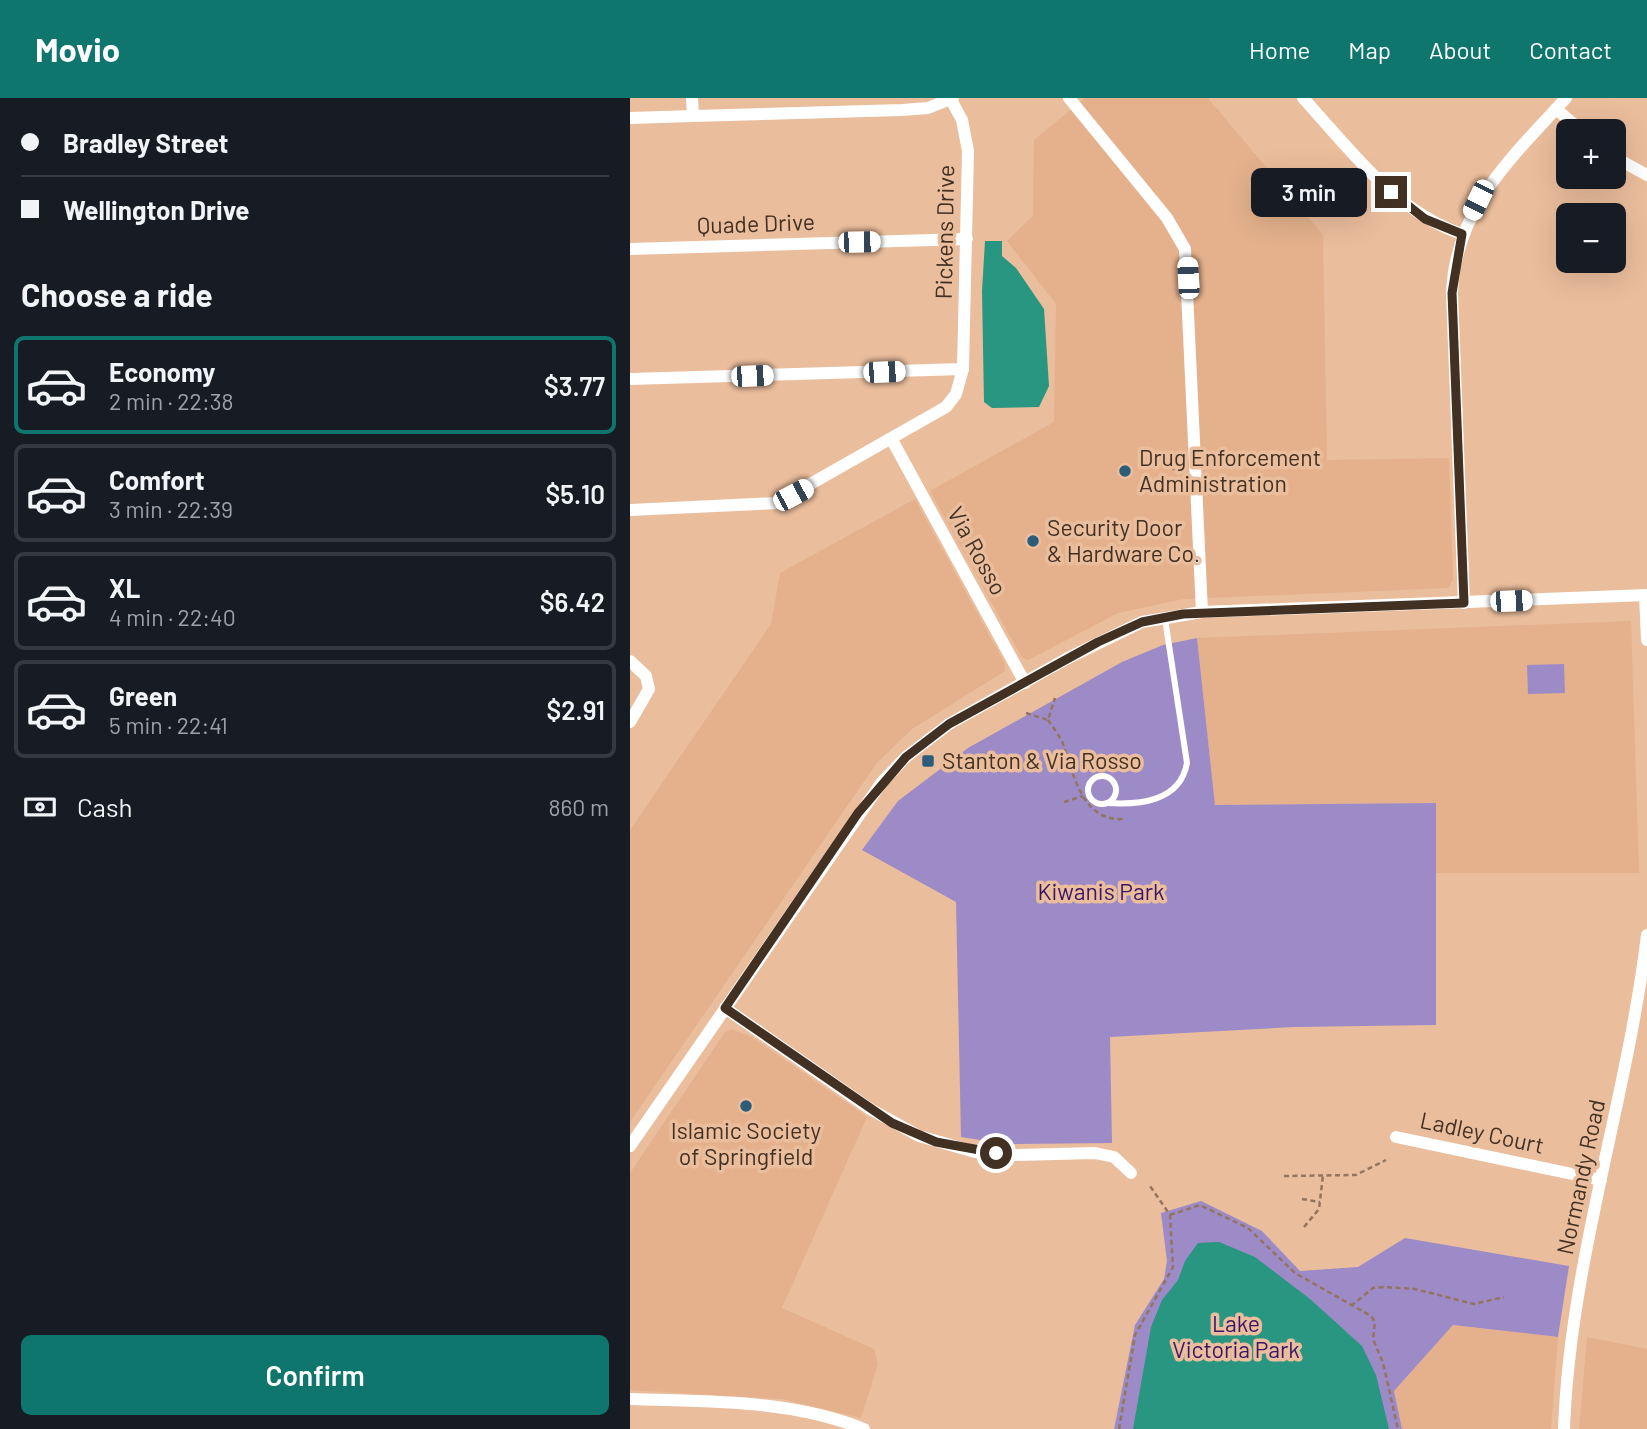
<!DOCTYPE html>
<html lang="en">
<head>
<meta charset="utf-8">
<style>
	:root { --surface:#171b24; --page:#242831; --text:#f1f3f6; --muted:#9ea1a6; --line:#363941; --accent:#0f766e }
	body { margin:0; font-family:Barlow,sans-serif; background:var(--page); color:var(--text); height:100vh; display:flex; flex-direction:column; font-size:26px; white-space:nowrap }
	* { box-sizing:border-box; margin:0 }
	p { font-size:23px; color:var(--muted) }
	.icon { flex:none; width:38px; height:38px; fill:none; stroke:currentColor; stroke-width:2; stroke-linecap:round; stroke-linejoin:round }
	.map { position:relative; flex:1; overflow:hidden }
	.drawer { display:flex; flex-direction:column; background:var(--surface); width:630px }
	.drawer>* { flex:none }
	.top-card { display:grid; align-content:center; height:154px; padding:0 21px; background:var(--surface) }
	.controls { position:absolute; left:926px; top:21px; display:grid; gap:14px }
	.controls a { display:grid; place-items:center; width:70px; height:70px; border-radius:10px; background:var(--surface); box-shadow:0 7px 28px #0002; font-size:35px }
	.end { position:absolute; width:32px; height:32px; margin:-16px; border:9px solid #423023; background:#fff; box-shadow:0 0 0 4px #fff }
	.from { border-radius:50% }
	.bubble { position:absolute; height:49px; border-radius:10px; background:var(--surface); box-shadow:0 7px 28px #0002; font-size:23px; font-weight:600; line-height:49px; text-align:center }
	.car { position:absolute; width:21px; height:42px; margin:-21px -10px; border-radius:9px; box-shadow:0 0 5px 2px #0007; background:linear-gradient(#fff 24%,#345 0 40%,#fff 0 76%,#345 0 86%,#fff 0) }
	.top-card b { display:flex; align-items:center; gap:24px; height:66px; font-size:26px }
	.top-card b+b { border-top:2px solid var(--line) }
	.top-card i { width:18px; height:18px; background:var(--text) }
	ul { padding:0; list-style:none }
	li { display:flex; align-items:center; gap:21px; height:98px; margin:0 14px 10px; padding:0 7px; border:4px solid var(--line); border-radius:10px }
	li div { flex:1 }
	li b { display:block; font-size:26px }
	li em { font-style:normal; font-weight:600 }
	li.selected { border-color:var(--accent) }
	li>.icon { width:63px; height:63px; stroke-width:1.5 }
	h2 { padding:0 21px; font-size:32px; line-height:84px }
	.pay { display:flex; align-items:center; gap:18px; height:77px; padding:0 21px; font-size:26px }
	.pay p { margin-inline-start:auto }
	.button { display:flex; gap:14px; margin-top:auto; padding:14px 21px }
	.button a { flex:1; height:80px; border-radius:10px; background:var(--accent); color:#fff; font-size:28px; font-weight:600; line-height:80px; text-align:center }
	header { display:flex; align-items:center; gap:42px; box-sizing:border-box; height:98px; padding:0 35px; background:var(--accent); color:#fff }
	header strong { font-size:33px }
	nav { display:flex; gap:38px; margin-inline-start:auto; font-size:24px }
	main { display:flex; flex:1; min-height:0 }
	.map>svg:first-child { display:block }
	.built { fill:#e4b18c }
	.green { fill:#9c8bc7 }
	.water { fill:#289681 }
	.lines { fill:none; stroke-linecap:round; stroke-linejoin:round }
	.path { stroke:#93745e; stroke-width:2.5; stroke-dasharray:5 3.5; stroke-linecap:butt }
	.lane { stroke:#fff; stroke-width:6 }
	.street { stroke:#fff; stroke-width:12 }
	.route { stroke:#423023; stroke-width:9 }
	.poi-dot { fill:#2b5d7b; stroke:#eabd9c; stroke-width:2.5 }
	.labels { text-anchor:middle; stroke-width:7; stroke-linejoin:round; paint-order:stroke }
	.street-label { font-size:23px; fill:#423023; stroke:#eabd9c }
	.poi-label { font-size:23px; fill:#423023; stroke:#eabd9c; text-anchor:start }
	.park-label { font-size:23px; fill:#381667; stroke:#eabd9c }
</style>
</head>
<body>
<header>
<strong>Movio</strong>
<nav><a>Home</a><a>Map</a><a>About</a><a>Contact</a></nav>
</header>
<main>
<section class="drawer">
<div class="top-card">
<b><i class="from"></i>Bradley Street</b>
<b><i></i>Wellington Drive</b>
</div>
<h2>Choose a ride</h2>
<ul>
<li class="selected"><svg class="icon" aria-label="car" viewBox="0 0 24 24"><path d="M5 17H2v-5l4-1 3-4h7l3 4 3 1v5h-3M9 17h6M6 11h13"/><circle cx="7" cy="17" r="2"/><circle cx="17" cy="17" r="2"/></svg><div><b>Economy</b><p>2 min · 22:38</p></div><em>$3.77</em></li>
<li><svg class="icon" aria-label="car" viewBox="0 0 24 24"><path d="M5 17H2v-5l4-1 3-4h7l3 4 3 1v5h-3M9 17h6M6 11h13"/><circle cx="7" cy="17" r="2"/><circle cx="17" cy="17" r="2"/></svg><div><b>Comfort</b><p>3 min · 22:39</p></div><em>$5.10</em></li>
<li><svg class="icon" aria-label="car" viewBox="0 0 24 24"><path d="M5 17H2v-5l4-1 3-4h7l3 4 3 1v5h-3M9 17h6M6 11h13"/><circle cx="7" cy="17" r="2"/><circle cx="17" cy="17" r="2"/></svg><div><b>XL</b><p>4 min · 22:40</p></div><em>$6.42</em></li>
<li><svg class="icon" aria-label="car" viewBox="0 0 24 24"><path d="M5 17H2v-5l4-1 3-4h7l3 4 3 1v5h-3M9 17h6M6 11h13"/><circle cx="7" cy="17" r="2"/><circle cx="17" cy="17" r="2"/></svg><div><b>Green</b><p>5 min · 22:41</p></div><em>$2.91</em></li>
</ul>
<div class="pay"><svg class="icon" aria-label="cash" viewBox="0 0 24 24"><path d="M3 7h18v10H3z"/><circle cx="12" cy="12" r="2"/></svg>Cash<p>860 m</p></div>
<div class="button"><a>Confirm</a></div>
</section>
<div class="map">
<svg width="1017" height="1331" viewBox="0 0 1017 1331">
	<rect width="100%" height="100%" fill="#eabd9c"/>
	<g class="built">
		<polygon points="455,0 578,0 693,137 697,362 819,360 823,482 818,490 554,501 488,515 398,562 392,560 300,393 424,324 426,206 377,143 403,118 404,42"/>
		<polygon points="285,401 375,566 375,573 282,631 246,666 0,1024 0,732 141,526 150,475"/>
		<polygon points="1001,523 1009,775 806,775 805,705 585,707 567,540"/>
		<polygon points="101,931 120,938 237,1019 152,1210 244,1251 248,1266 231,1320 152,1301 0,1292 0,1075 95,934"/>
		<polygon points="823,1227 928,1239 921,1331 772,1331 764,1293"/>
		<polygon points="957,1239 1017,1251 1017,1331 949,1331"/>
	</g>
	<g class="green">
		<polygon points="567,540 585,707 806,705 806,927 665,929 480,939 482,1045 376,1046 331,1039 326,804 232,752 268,703 338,650 492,564 533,547"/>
		<polygon points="934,566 935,595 898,596 897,567"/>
		<polygon points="571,1103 632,1133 670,1173 728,1169 775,1140 939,1168 928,1239 823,1227 764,1293 772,1331 484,1331 505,1227 534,1181 537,1163 531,1115"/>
	</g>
	<g class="water">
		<polygon points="355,143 372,143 372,158 386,170 414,211 419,288 409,309 362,310 354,304 352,193"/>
		<polygon points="589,1144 625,1159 680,1201 732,1248 746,1277 759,1331 503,1331 521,1229 532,1202 548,1182 555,1163 568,1145"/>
	</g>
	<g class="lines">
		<g class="path">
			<polyline points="542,371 552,371"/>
			<polyline points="396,615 418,622 425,600"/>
			<path d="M418,622c5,7 11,15 15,24 11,31 19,78 61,75"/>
			<polyline points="434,704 453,698"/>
			<polyline points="654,1078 726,1077 756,1062"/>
			<polyline points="672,1101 690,1104"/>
			<polyline points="540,1117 570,1107 618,1130 665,1175 741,1218 745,1224 743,1241 753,1265 768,1331"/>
			<polyline points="674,1129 689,1111 693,1077"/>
			<polyline points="721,1208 743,1190 753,1189 785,1191 844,1206 874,1199"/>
			<polyline points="489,1331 505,1237 543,1169 540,1117 520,1088"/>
		</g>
		<g class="lane">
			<circle cx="472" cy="692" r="14"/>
			<path d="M477,705c32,2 73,-1 80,-40l-22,-144"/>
		</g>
		<g class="street">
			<polyline points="439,0 537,120 555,151 572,514"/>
			<path d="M673,0c47,51 91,113 159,136"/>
			<polyline points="926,11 952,33"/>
			<polyline points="63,18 272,12 298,10 323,0"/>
			<polyline points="0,20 63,18 62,0"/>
			<polyline points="984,59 1017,77"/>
			<polyline points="0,151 337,141"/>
			<polyline points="0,281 333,271"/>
			<polyline points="262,342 395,585"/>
			<polyline points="0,412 147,405 316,309 326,296 333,271 338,53 332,22 320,0"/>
			<polyline points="1015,497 1017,542"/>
			<path d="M834,505l-12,-310c4,-87 59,-134 114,-195"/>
			<polyline points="0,563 16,578 19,591 0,624"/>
			<polyline points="95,910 240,1011 289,1038 345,1054 387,1057 465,1055 484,1059 501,1075"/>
			<polyline points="766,1039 971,1082"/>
			<polyline points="0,1048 252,684 276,659 319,626 438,560 512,524 572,514 1017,497"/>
			<path d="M0,1301c78,3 160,0 234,30"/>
			<path d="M934,1331c6,-168 63,-328 83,-494"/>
		</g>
	</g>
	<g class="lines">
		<polyline class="route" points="366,1055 306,1044 262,1025 95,910 228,715 276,659 319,626 468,544 512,524 553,516 834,505 822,195 832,136 795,121 761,94"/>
	</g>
	<g class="poi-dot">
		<circle cx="495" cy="373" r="7"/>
		<circle cx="403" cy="443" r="7"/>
		<rect x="291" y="656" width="14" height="14" rx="3.5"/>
		<circle cx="116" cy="1008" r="7"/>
	</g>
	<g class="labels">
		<g class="street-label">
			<text transform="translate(126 126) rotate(-2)" y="8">Quade Drive</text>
			<text transform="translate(315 134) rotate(-89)" y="8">Pickens Drive</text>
			<text transform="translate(347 453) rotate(61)" y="8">Via Rosso</text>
			<text transform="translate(852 1035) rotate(12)" y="8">Ladley Court</text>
			<text transform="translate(951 1079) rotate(-78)" y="8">Normandy Road</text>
		</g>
		<g class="poi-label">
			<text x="509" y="368">Drug Enforcement<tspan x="509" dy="26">Administration</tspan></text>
			<text x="417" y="438">Security Door<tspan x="417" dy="26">&amp; Hardware Co.</tspan></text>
			<text x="312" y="671">Stanton &amp; Via Rosso</text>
			<text x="116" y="1041" text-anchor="middle">Islamic Society<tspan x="116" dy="26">of Springfield</tspan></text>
		</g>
		<g class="park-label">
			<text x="471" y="802">Kiwanis Park</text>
			<text x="606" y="1234">Lake<tspan x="606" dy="26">Victoria Park</tspan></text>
		</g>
	</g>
</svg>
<div class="controls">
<a>+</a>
<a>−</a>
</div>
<i class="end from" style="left:366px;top:1055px"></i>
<i class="end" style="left:761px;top:94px"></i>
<div class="bubble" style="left:621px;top:70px;width:116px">3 min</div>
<i class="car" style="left:848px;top:102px;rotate:206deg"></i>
<i class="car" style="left:229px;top:144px;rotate:89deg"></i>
<i class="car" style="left:558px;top:180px;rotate:357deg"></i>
<i class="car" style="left:254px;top:274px;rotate:88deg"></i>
<i class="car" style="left:122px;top:278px;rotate:88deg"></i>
<i class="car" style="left:163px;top:397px;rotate:62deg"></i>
<i class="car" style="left:881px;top:503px;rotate:88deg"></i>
</div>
</main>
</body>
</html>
